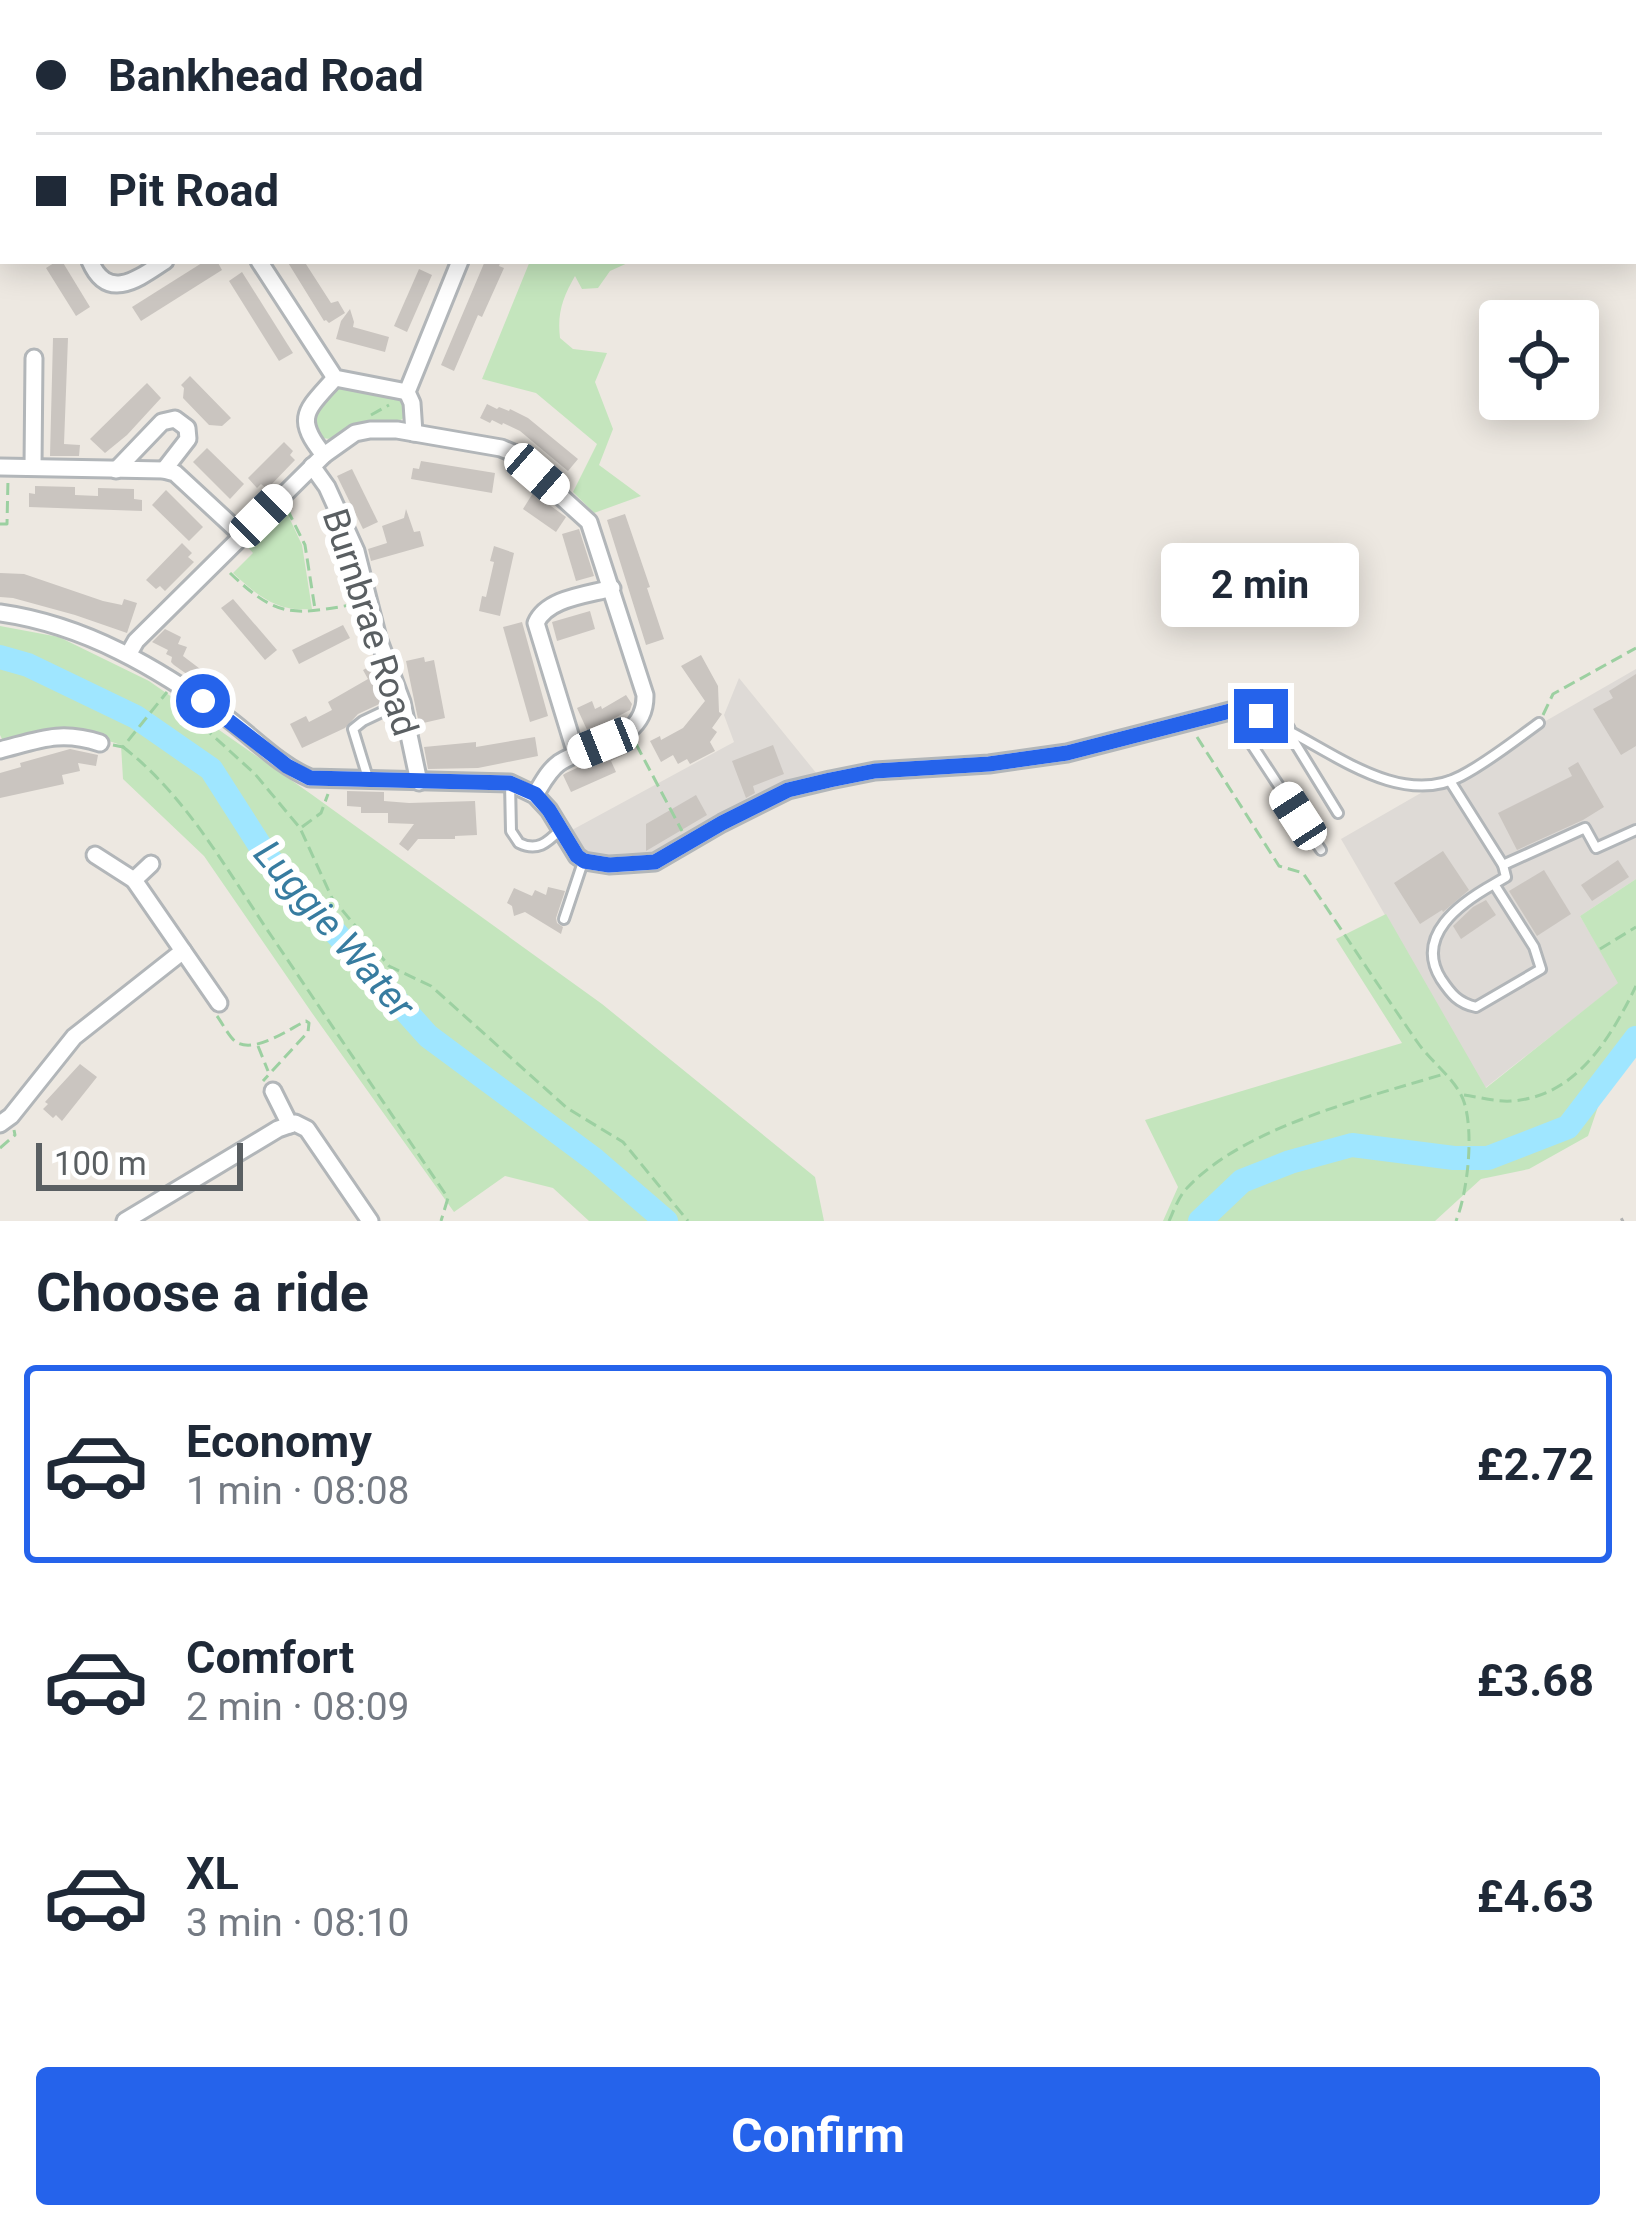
<!DOCTYPE html>
<html lang="en">
<head>
<meta charset="utf-8">
<style>
	:root { --surface:#fff; --page:#f6f6f7; --text:#1f2937; --muted:#747a83; --line:#e0e1e3; --accent:#2563eb }
	body { margin:0; font-family:Roboto,sans-serif; background:var(--page); color:var(--text); height:100vh; display:flex; flex-direction:column; font-size:45px; white-space:nowrap }
	* { box-sizing:border-box; margin:0 }
	p { font-size:39px; color:var(--muted) }
	.icon { flex:none; width:66px; height:66px; fill:none; stroke:currentColor; stroke-width:2; stroke-linecap:round; stroke-linejoin:round }
	.map { position:relative; height:1221px; overflow:hidden }
	.drawer { display:flex; flex-direction:column; background:var(--surface); flex:1 }
	.drawer>* { flex:none }
	.hud { position:absolute; left:0px; top:0px; width:1638px; height:264px; box-shadow:0 6px 30px #0003; display:grid; align-content:center; height:264px; padding:0 36px; background:var(--surface) }
	.fabs { position:absolute; left:1479px; top:300px; display:grid; gap:24px }
	.fabs a { display:grid; place-items:center; width:120px; height:120px; border-radius:12px; background:var(--surface); box-shadow:0 6px 30px #0003; font-size:60px }
	.scale { position:absolute; left:36px; bottom:30px; width:207px; box-sizing:border-box; padding-left:12px; border:6px solid #5a5f62; border-top:0; font-size:33px; line-height:42px; white-space:nowrap; color:#5a5f62; -webkit-text-stroke:9px #fff; paint-order:stroke }
	.end { position:absolute; width:54px; height:54px; margin:-27px; border:15px solid #2563eb; background:#fff; box-shadow:0 0 0 6px #fff }
	.from { border-radius:50% }
	.bubble { position:absolute; height:84px; border-radius:12px; background:var(--surface); box-shadow:0 6px 30px #0003; font-size:39px; font-weight:700; line-height:84px; text-align:center }
	.car { position:absolute; width:36px; height:72px; margin:-36px -18px; border-radius:15px; box-shadow:0 0 9px 3px #0007; background:linear-gradient(#fff 24%,#345 0 40%,#fff 0 76%,#345 0 86%,#fff 0) }
	.hud b { display:flex; align-items:center; gap:42px; height:114px; font-size:45px }
	.hud b+b { border-top:3px solid var(--line) }
	.hud i { width:30px; height:30px; background:var(--text) }
	ul { padding:0; list-style:none }
	li { display:flex; align-items:center; gap:36px; height:198px; margin:0 24px 18px; padding:0 12px; border:6px solid transparent; border-radius:12px }
	li div { flex:1 }
	li b { display:block; font-size:45px }
	li em { font-style:normal; font-weight:700 }
	li.selected { border-color:var(--accent) }
	li>.icon { width:108px; height:108px; stroke-width:1.5 }
	h2 { padding:0 36px; font-size:54px; line-height:144px }
	.action { display:flex; gap:24px; margin-top:auto; padding:24px 36px }
	.action a { flex:1; height:138px; border-radius:12px; background:var(--accent); color:#fff; font-size:48px; font-weight:700; line-height:138px; text-align:center }
	.map>svg:first-child { display:block }
	.industrial { fill:#dedad6 }
	.green { fill:#c4e5bd }
	.lines { fill:none; stroke-linecap:round; stroke-linejoin:round }
	.river { stroke:#9fe6ff; stroke-width:24 }
	.building { fill:#cac5c0 }
	.service-casing { stroke:#b2b6b9; stroke-width:14 }
	.minor-casing { stroke:#b2b6b9; stroke-width:21 }
	.path { stroke:#9cd0a1; stroke-width:3; stroke-dasharray:12 6; stroke-linecap:butt }
	.service { stroke:#fff; stroke-width:8 }
	.minor { stroke:#fff; stroke-width:15 }
	.rail { stroke:#b1b2b2; stroke-width:4.5; stroke-dasharray:3 15; stroke-linecap:butt }
	.route { stroke:#2563eb; stroke-width:15 }
	.labels { text-anchor:middle; stroke-width:12; stroke-linejoin:round; paint-order:stroke }
	.street-label { font-size:36px; fill:#5a5f62; stroke:#fff }
	.water-label { font-size:39px; font-style:italic; fill:#377ca0; stroke:#fff }
</style>
</head>
<body>
<div class="map">
<svg width="1636" height="1221" viewBox="0 0 1636 1221">
	<rect width="100%" height="100%" fill="#ede8e1"/>
	<g class="industrial">
		<polygon points="1636,669 1636,879 1580,916 1619,983 1485,1088 1341,839"/>
		<polygon points="739,678 817,774 748,803 652,856 590,858 572,830 734,742 724,715"/>
	</g>
	<g class="green">
		<path d="M530,261h102l-22,10 -12,17 -16,1 -7,-13c-12,21 -18,37 -15,62l13,11 34,4 -12,29 18,47 -14,36 42,31 -47,17 -21,-21 24,-48 -61,-51 -54,-14z"/>
		<polygon points="338,386 398,398 406,408 405,417 398,422 331,439 320,438 310,424 312,415"/>
		<path d="M279,511l8,2 15,32 10,64c-35,3 -54,-13 -79,-36l20,-20 -8,-9z"/>
		<polygon points="0,626 59,637 149,681 311,794 602,1004 815,1177 824,1221 589,1221 553,1188 505,1176 454,1212 312,1013 204,856 123,779 121,745 82,732 51,729 3,741 0,735"/>
		<polygon points="1636,879 1636,1040 1616,1054 1588,1136 1529,1169 1481,1179 1435,1221 1163,1221 1178,1187 1145,1120 1402,1043 1336,939 1386,914 1486,1088 1618,983 1580,916"/>
	</g>
	<g class="lines">
		<g class="river">
			<polyline points="0,657 28,665 136,717 211,769 266,855 428,1036 595,1160 666,1221"/>
			<polyline points="1200,1221 1242,1181 1290,1162 1352,1145 1454,1158 1488,1158 1568,1127 1636,1038"/>
		</g>
	</g>
	<g class="building">
		<polygon points="57,261 62,261 90,307 76,316 46,268"/>
		<polygon points="205,261 217,261 222,270 141,321 132,307"/>
		<polygon points="287,261 304,261 331,303 338,301 345,313 329,323 326,320 324,321"/>
		<polygon points="485,261 501,261 499,266 504,268 482,317 478,315 454,371 441,365"/>
		<polygon points="419,269 432,275 407,332 394,326"/>
		<polygon points="242,272 293,353 279,361 229,281"/>
		<polygon points="350,309 354,322 353,327 389,337 385,352 336,339 341,321"/>
		<polygon points="53,338 68,338 64,444 80,445 79,456 50,456"/>
		<polygon points="190,376 231,418 222,426 209,425 183,398 184,388 181,385"/>
		<polygon points="147,383 161,398 127,435 105,453 90,439"/>
		<polygon points="487,404 497,409 499,407 509,411 510,409 528,418 578,459 568,471 520,431 503,423 502,425 492,420 490,423 480,418"/>
		<polygon points="284,442 293,451 290,455 295,460 267,489 261,484 257,488 248,478"/>
		<polygon points="207,448 244,484 230,499 193,462"/>
		<polygon points="421,461 495,473 492,493 411,479 413,468 419,469"/>
		<polygon points="352,469 378,522 363,529 337,476"/>
		<polygon points="35,486 75,487 75,495 98,496 98,488 134,489 134,499 142,500 142,511 29,507 29,493 35,494"/>
		<polygon points="166,490 203,527 189,541 152,505"/>
		<polygon points="533,493 566,517 556,532 523,509"/>
		<polygon points="406,509 414,532 420,531 424,546 371,561 368,549 387,543 382,526 404,518"/>
		<polygon points="625,514 650,587 647,588 664,639 646,645 607,520"/>
		<polygon points="579,529 594,576 576,581 562,534"/>
		<polygon points="182,543 192,553 188,557 194,562 165,591 160,586 156,589 146,580"/>
		<polygon points="494,546 514,553 500,616 479,611 482,596 486,597 494,562 490,561"/>
		<polygon points="0,573 24,574 103,601 122,605 124,599 137,603 127,633 75,615 13,598 0,597"/>
		<polygon points="233,599 277,650 265,660 221,608"/>
		<polygon points="590,611 595,629 557,641 552,622"/>
		<polygon points="522,622 548,716 530,722 503,627"/>
		<polygon points="343,625 350,638 299,664 292,650"/>
		<polygon points="165,629 181,637 178,644 187,647 183,656 216,681 209,690 174,665 171,662 172,657 166,654 168,650 152,642"/>
		<polygon points="701,655 718,686 719,712 722,714 712,728 717,732 710,742 715,751 690,764 687,759 678,764 673,755 661,762 650,741 660,736 661,740 683,728 705,701 681,666"/>
		<polygon points="424,657 425,662 434,660 445,718 419,724 406,661"/>
		<polygon points="373,665 388,700 358,714 345,728 302,748 290,724 306,716 309,722 332,710 328,702 368,679 363,670"/>
		<polygon points="1636,674 1636,746 1621,755 1593,709 1613,698 1609,691"/>
		<polygon points="626,695 632,704 630,710 588,732 577,708 592,701 595,709 601,706 602,709"/>
		<polygon points="535,737 538,756 478,768 428,769 424,747 476,742 476,747"/>
		<polygon points="627,745 630,752 611,761 616,772 571,792 563,775 566,773"/>
		<polygon points="773,745 784,774 753,786 755,793 746,798 732,761"/>
		<polygon points="70,749 98,755 96,766 78,763 80,771 62,775 64,784 0,798 0,773 21,767 20,763"/>
		<polygon points="1578,762 1604,807 1583,820 1517,850 1498,813 1572,776 1568,768"/>
		<polygon points="347,791 384,792 384,801 409,803 475,801 477,835 455,836 455,839 418,839 408,851 399,844 414,824 388,823 388,813 361,813 361,807 347,806"/>
		<polygon points="696,795 707,815 646,851 646,824"/>
		<polygon points="1443,851 1469,890 1443,912 1442,910 1420,924 1394,883"/>
		<polygon points="1618,860 1629,877 1592,901 1581,885"/>
		<polygon points="1544,870 1571,914 1537,936 1509,891"/>
		<polygon points="548,887 565,891 556,918 557,923 563,927 561,934 525,912 514,916 512,906 507,903 514,888 532,896 535,890 546,895"/>
		<polygon points="1486,900 1496,915 1461,939 1453,926 1473,907"/>
		<polygon points="80,1064 97,1077 62,1121 56,1115 53,1118 43,1109 48,1104 45,1102"/>
	</g>
	<g class="lines">
		<defs>
			<g id="service">
				<polyline points="1231,713 1321,850"/>
				<path d="M1287,730c51,26 116,77 174,46 27,-14 53,-35 78,-53"/>
				<polyline points="1287,730 1338,813"/>
				<polyline points="368,778 353,729 363,721 401,703"/>
				<path d="M1450,781l53,84 3,12 -12,7 40,63 7,22 -65,38c-18,-4 -25,-13 -35,-28 -27,-43 19,-76 53,-95"/>
				<path d="M510,783l1,48 8,12c18,9 28,0 41,-13"/>
				<polyline points="1503,865 1585,828 1596,848 1636,830"/>
				<polyline points="564,919 583,862"/>
			</g>
			<g id="minor">
				<path d="M90,261c18,42 49,17 75,0"/>
				<polyline points="259,261 335,378 407,392"/>
				<polyline points="414,433 412,403 407,392 460,261"/>
				<path d="M324,455c-31,-38 -17,-45 11,-77"/>
				<polyline points="312,466 327,487 356,551 378,638 402,702 419,782"/>
				<polyline points="0,467 164,470 175,473 242,535"/>
				<polyline points="33,467 34,358"/>
				<polyline points="116,470 162,422 175,419 187,428 188,439 164,470"/>
				<path d="M0,613c85,12 158,55 227,105 27,20 52,47 83,60l200,5 25,12 14,15 28,46 7,5 25,4 17,-1 29,-2 67,-39 66,-33 42,-10 45,-9 114,-7 78,-11 163,-42 31,5 25,13"/>
				<path d="M128,655l8,-14 188,-186 31,-22 15,-3h27l104,18 12,5 76,69 56,173c1,48 -55,47 -86,68 -11,8 -17,21 -24,32"/>
				<path d="M0,750c39,-10 60,-20 100,-7"/>
				<path d="M576,754l-40,-131c11,-25 51,-28 76,-35"/>
				<polyline points="95,855 134,880 219,1003"/>
				<polyline points="134,880 151,864"/>
				<polyline points="273,1091 290,1125"/>
				<polyline points="0,1124 11,1116 74,1037 183,951"/>
				<polyline points="125,1221 278,1129 295,1123 307,1129 370,1221"/>
			</g>
		</defs>
		<use href="#service" class="service-casing"/>
		<use href="#minor" class="minor-casing"/>
		<g class="path">
			<polyline points="552,0 552,3"/>
			<polyline points="45,3 49,0"/>
			<polyline points="0,38 3,36"/>
			<polyline points="0,186 3,186"/>
			<polyline points="371,415 389,405"/>
			<polyline points="287,509 305,545 315,609"/>
			<polyline points="0,524 7,524 8,479"/>
			<path d="M230,573c48,46 63,42 126,31"/>
			<polyline points="176,702 255,774 300,828 332,898 389,966 431,986 567,1108 623,1142 688,1221"/>
			<polyline points="1543,715 1553,694 1636,648"/>
			<path d="M1197,737l82,129 24,7c39,57 76,114 115,170 13,19 39,37 46,59 10,30 4,89 -8,119"/>
			<polyline points="636,744 682,831"/>
			<polyline points="113,745 123,747 167,692"/>
			<path d="M123,747c61,47 101,118 143,181 61,90 121,180 182,270l-7,23"/>
			<polyline points="302,827 321,813 328,794"/>
			<polyline points="1600,949 1636,927"/>
			<path d="M217,1016c6,8 12,21 19,26 19,12 53,-13 70,-21l3,2 -1,9 -45,49"/>
			<polyline points="258,1046 268,1071"/>
			<path d="M1464,1095c15,2 32,7 47,6 65,-4 99,-62 125,-115"/>
			<polyline points="0,1148 15,1135 14,1130"/>
			<path d="M1169,1221c5,-11 10,-25 18,-33 57,-61 178,-90 257,-114"/>
		</g>
		<use href="#service" class="service"/>
		<use href="#minor" class="minor"/>
		<polyline class="rail" points="1621,1221 1636,1213"/>
	</g>
	<g class="lines">
		<polyline class="route" points="203,701 287,766 310,778 510,783 535,794 549,810 577,856 584,861 609,865 655,862 722,823 788,790 830,780 875,771 989,764 1067,753 1230,711 1261,716"/>
	</g>
	<g class="labels">
		<g class="street-label">
			<text transform="translate(371 622) rotate(72)" y="13">Burnbrae Road</text>
		</g>
		<g class="water-label">
			<text transform="translate(335 929) rotate(49)" y="14">Luggie Water</text>
		</g>
	</g>
</svg>
<div class="fabs">
<a><svg class="icon" aria-label="locate" viewBox="0 0 24 24"><circle cx="12" cy="12" r="6"/><path d="M12 2v4M12 18v4M2 12h4M18 12h4"/></svg></a>
</div>
<div class="scale">100 m</div>
<i class="end from" style="left:203px;top:701px"></i>
<i class="end" style="left:1261px;top:716px"></i>
<div class="bubble" style="left:1161px;top:543px;width:198px">2 min</div>
<i class="car" style="left:537px;top:474px;rotate:131deg"></i>
<i class="car" style="left:261px;top:516px;rotate:45deg"></i>
<i class="car" style="left:603px;top:743px;rotate:248deg"></i>
<i class="car" style="left:1298px;top:816px;rotate:327deg"></i>
<div class="hud">
<b><i class="from"></i>Bankhead Road</b>
<b><i></i>Pit Road</b>
</div>
</div>
<section class="drawer">
<h2>Choose a ride</h2>
<ul>
<li class="selected"><svg class="icon" aria-label="car" viewBox="0 0 24 24"><path d="M5 17H2v-5l4-1 3-4h7l3 4 3 1v5h-3M9 17h6M6 11h13"/><circle cx="7" cy="17" r="2"/><circle cx="17" cy="17" r="2"/></svg><div><b>Economy</b><p>1 min · 08:08</p></div><em>£2.72</em></li>
<li><svg class="icon" aria-label="car" viewBox="0 0 24 24"><path d="M5 17H2v-5l4-1 3-4h7l3 4 3 1v5h-3M9 17h6M6 11h13"/><circle cx="7" cy="17" r="2"/><circle cx="17" cy="17" r="2"/></svg><div><b>Comfort</b><p>2 min · 08:09</p></div><em>£3.68</em></li>
<li><svg class="icon" aria-label="car" viewBox="0 0 24 24"><path d="M5 17H2v-5l4-1 3-4h7l3 4 3 1v5h-3M9 17h6M6 11h13"/><circle cx="7" cy="17" r="2"/><circle cx="17" cy="17" r="2"/></svg><div><b>XL</b><p>3 min · 08:10</p></div><em>£4.63</em></li>
</ul>
<div class="action"><a>Confirm</a></div>
</section>
</body>
</html>
